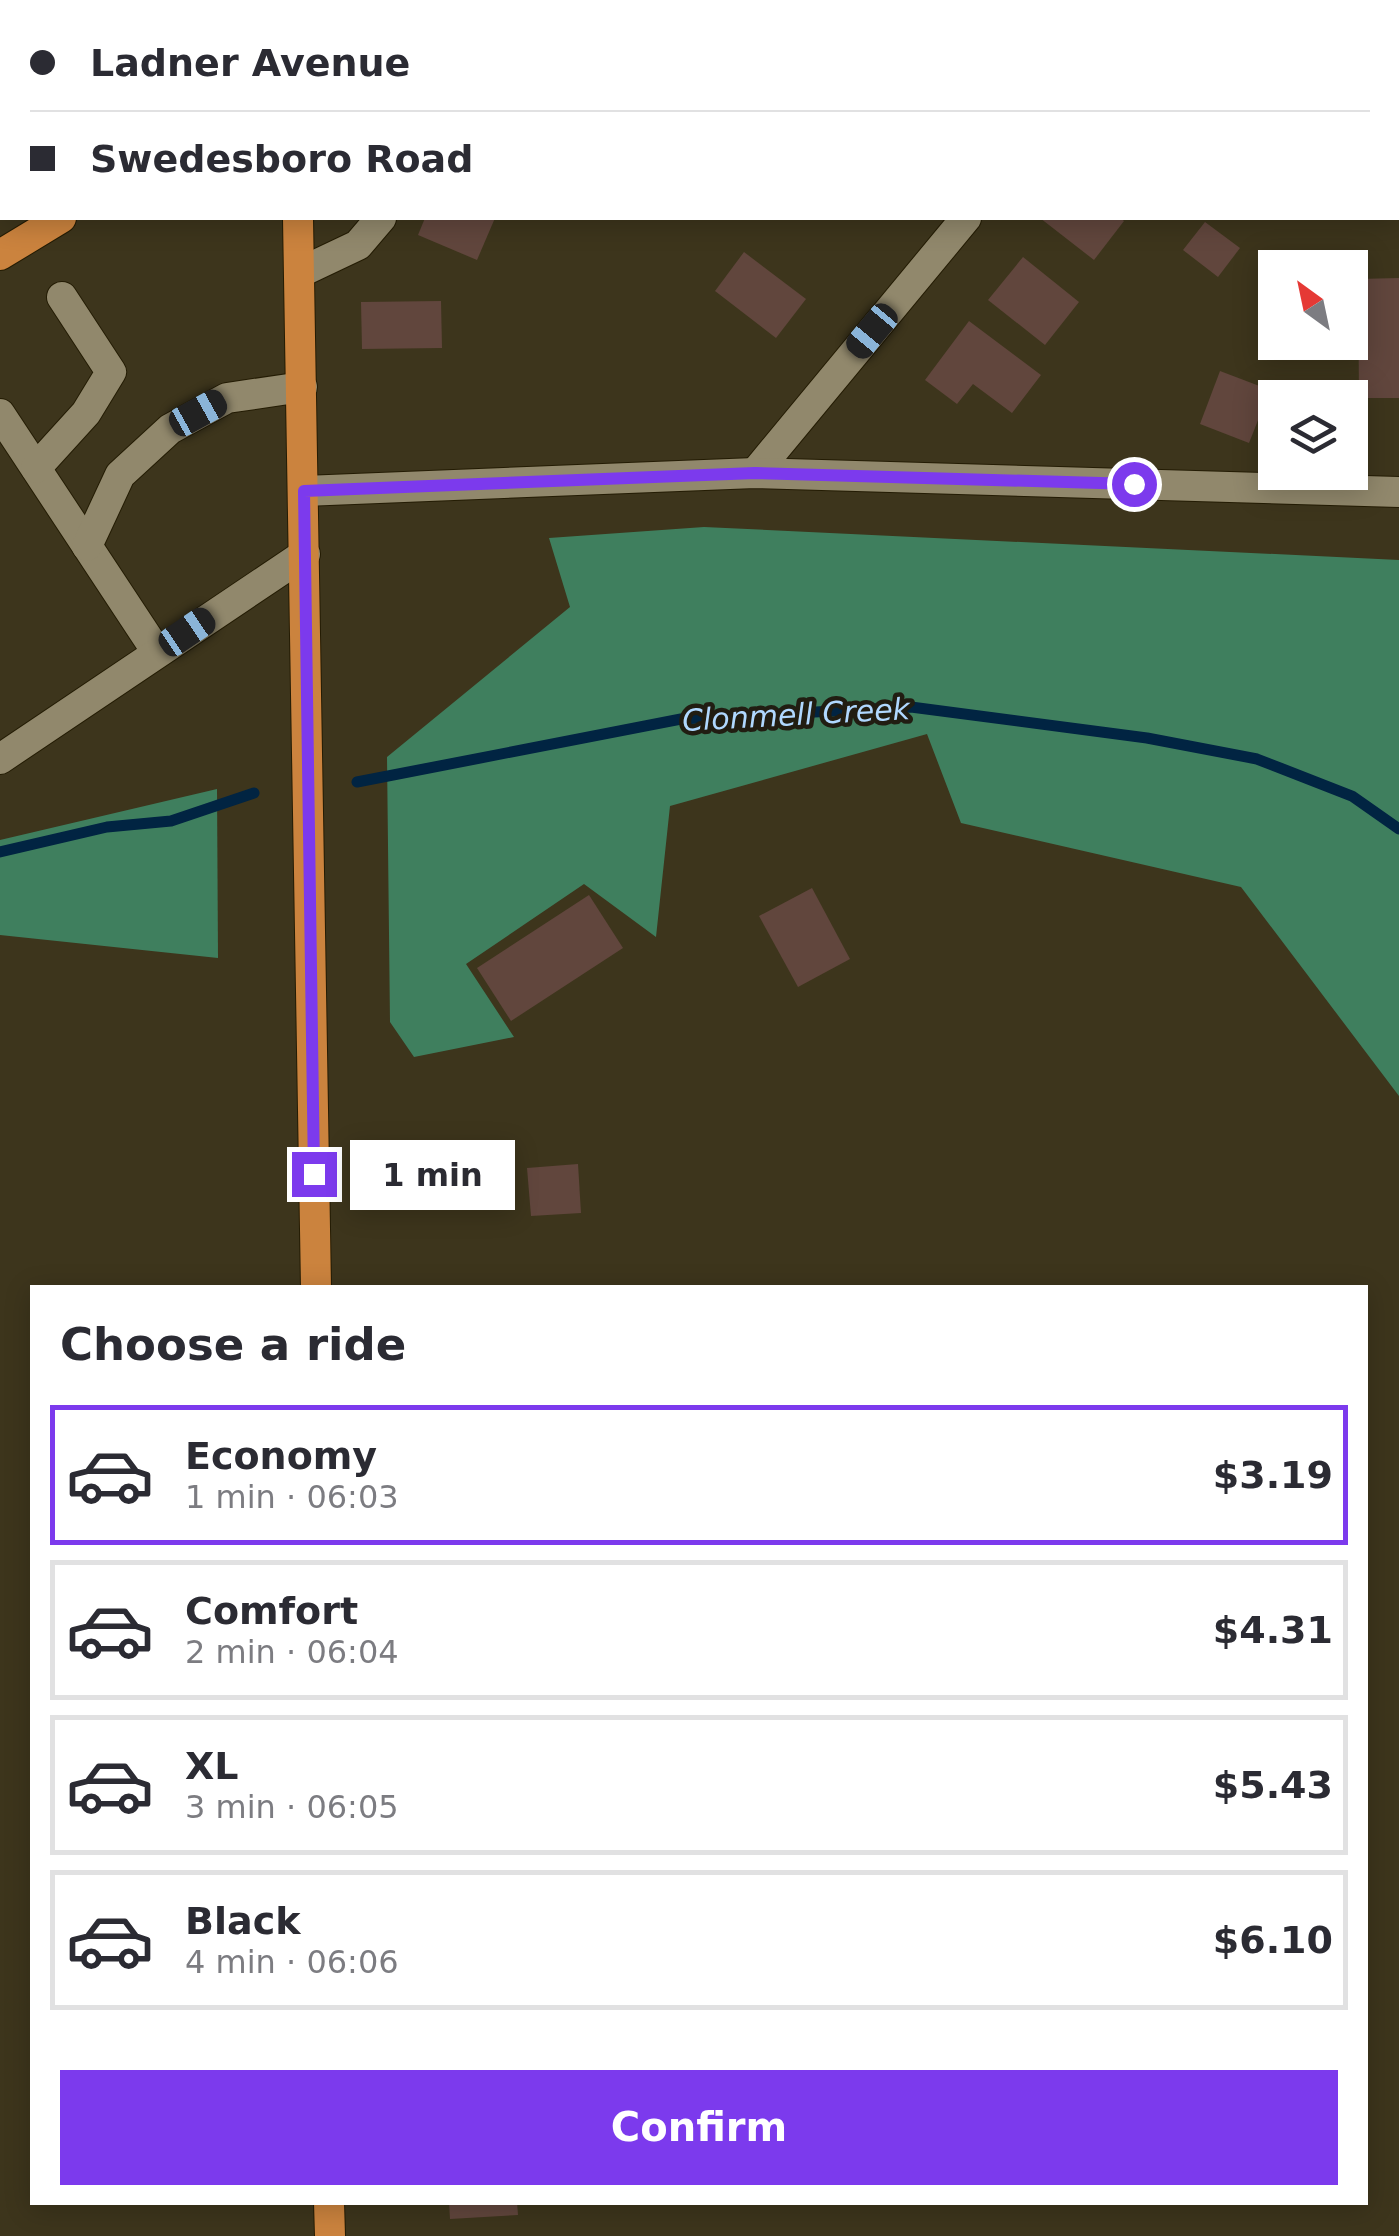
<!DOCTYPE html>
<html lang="en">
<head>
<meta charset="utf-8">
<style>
	:root { --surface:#fff; --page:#f7f7f7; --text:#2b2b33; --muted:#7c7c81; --line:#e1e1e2; --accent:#7c3aed }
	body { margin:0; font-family:"DejaVu Sans",sans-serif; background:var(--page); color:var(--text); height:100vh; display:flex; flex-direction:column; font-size:38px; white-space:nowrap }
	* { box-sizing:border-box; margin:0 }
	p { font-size:32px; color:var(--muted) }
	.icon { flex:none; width:55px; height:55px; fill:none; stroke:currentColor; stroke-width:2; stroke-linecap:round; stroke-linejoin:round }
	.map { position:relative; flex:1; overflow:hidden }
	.drawer { position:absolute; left:30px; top:1285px; width:1338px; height:920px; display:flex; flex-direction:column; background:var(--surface); border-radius:0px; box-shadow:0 5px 25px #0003 }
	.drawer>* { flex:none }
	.top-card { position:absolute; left:0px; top:0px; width:1400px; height:220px; box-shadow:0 5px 25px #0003; display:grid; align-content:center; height:220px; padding:0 30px; background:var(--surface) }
	.needle { width:65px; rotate:327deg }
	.fabs { position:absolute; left:1258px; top:250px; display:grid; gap:20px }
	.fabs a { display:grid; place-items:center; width:110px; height:110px; border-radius:0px; background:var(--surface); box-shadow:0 5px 25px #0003; font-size:50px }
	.end { position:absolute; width:45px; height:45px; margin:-22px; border:12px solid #7c3aed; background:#fff; box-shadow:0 0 0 5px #fff }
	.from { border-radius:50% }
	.bubble { position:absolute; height:70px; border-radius:0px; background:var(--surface); box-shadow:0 5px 25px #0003; font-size:32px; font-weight:700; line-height:70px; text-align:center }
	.car { position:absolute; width:30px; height:60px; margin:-30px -15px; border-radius:12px; box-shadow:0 0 8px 2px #0007; background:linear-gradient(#222 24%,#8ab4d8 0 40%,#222 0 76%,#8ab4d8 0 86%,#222 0) }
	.top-card b { display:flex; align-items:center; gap:35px; height:95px; font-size:38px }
	.top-card b+b { border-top:2px solid var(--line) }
	.top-card i { width:25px; height:25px; background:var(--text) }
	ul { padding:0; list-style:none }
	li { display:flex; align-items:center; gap:30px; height:140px; margin:0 20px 15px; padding:0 10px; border:5px solid var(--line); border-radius:0px }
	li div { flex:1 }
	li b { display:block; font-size:38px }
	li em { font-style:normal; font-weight:700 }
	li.current { border-color:var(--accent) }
	li>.icon { width:90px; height:90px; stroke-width:1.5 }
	h2 { padding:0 30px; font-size:45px; line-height:120px }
	.button { display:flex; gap:20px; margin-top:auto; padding:20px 30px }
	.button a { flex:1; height:115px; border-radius:0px; background:var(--accent); color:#fff; font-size:40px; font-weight:700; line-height:115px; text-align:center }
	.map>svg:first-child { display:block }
	.forest { fill:#3f7f5e }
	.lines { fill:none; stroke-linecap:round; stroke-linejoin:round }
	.stream { stroke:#012442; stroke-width:11 }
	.building { fill:#61463d }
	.minor-casing { stroke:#241c04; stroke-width:32 }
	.major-casing { stroke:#241c04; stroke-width:32 }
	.minor { stroke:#91886c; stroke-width:30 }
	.major { stroke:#cb833e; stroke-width:30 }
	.route { stroke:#7c3aed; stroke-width:12 }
	.labels { text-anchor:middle; stroke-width:9; stroke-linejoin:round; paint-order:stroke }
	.water-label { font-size:30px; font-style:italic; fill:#b0d8ff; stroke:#211d12 }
</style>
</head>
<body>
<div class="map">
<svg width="1399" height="2236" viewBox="0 0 1399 2236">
	<rect width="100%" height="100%" fill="#3d351c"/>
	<g class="forest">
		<polygon points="704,527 1399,560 1399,1096 1241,887 961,823 927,734 670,806 656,937 584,884 466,964 514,1037 414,1057 390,1022 387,757 570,607 549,538"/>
		<polygon points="217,789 218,958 0,935 0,840"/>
	</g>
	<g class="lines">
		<g class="stream">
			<polyline points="357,782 681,719 911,707 1147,738 1257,759 1352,796 1399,829"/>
			<polyline points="0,852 107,827 171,821 254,793"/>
		</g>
	</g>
	<g class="building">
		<polygon points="425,218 495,218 477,260 418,235"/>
		<polygon points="1040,218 1120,218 1124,221 1094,260"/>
		<polygon points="1205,222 1240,248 1218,277 1183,250"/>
		<polygon points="744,252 806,299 776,338 715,291"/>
		<polygon points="1023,257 1079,302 1045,345 988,300"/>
		<polygon points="1399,278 1399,398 1359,398 1358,279"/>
		<polygon points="441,301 442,348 362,349 361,302"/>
		<polygon points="969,321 1041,375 1012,413 973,384 957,404 925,380"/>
		<polygon points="1220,371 1270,390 1249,443 1200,424"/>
		<polygon points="812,888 850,959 798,987 759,916"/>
		<polygon points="589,895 623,948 511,1021 477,968"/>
		<polygon points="578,1164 581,1213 531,1216 527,1168"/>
		<polygon points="449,2202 517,2202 518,2215 450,2219"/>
	</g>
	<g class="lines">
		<defs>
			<g id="minor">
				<polyline points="284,0 285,2"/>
				<polyline points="418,0 420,2"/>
				<polyline points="1143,2 1145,0"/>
				<polyline points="299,273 358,245 381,218"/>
				<polyline points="0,414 157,652"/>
				<polyline points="36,468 86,413 111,372 62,297"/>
				<polyline points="755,473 966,218"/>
				<polyline points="304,491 755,473 1399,492"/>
				<polyline points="87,546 120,475 170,429 227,398 302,387"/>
				<polyline points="0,759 305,554"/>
			</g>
			<g id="major">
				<polyline points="396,2 400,0"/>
				<polyline points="298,218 316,1288"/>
				<polyline points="0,255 61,218"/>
				<polyline points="329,2202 330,2236"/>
			</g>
		</defs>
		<use href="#minor" class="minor-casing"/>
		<use href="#major" class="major-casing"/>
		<use href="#minor" class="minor"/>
		<use href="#major" class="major"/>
	</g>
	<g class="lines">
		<polyline class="route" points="314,1174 304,491 755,473 1134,484"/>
	</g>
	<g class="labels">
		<g class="water-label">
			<text transform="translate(796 715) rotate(-3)" y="10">Clonmell Creek</text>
		</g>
	</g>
</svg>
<div class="fabs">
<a><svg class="needle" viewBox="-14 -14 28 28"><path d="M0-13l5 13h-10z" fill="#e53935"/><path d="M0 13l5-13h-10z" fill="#7c7c81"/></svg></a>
<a><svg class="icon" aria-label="layers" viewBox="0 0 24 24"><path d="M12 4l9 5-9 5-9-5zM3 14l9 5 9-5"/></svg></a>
</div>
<i class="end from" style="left:1134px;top:484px"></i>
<i class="end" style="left:314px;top:1174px"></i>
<div class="bubble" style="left:350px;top:1140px;width:165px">1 min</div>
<i class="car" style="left:872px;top:331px;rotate:220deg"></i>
<i class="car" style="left:198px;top:413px;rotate:61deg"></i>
<i class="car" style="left:187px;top:632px;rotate:56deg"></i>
<div class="top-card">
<b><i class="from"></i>Ladner Avenue</b>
<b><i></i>Swedesboro Road</b>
</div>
<section class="drawer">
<h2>Choose a ride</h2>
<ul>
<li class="current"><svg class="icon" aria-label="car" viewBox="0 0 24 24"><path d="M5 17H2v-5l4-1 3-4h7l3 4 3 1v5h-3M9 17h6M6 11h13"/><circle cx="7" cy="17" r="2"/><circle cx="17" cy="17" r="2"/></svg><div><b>Economy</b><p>1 min · 06:03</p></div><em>$3.19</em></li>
<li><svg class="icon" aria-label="car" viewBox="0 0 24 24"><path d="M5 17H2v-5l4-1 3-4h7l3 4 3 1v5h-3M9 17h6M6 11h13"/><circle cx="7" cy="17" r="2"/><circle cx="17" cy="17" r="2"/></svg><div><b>Comfort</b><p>2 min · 06:04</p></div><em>$4.31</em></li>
<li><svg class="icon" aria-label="car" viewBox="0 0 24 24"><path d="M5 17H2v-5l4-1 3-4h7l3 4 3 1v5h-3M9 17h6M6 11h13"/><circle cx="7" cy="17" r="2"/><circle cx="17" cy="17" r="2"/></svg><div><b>XL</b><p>3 min · 06:05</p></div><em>$5.43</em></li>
<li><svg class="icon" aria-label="car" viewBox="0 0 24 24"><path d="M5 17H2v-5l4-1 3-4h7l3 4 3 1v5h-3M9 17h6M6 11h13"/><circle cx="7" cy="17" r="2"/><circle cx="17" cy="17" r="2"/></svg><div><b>Black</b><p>4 min · 06:06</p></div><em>$6.10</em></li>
</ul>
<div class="button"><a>Confirm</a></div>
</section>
</div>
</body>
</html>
